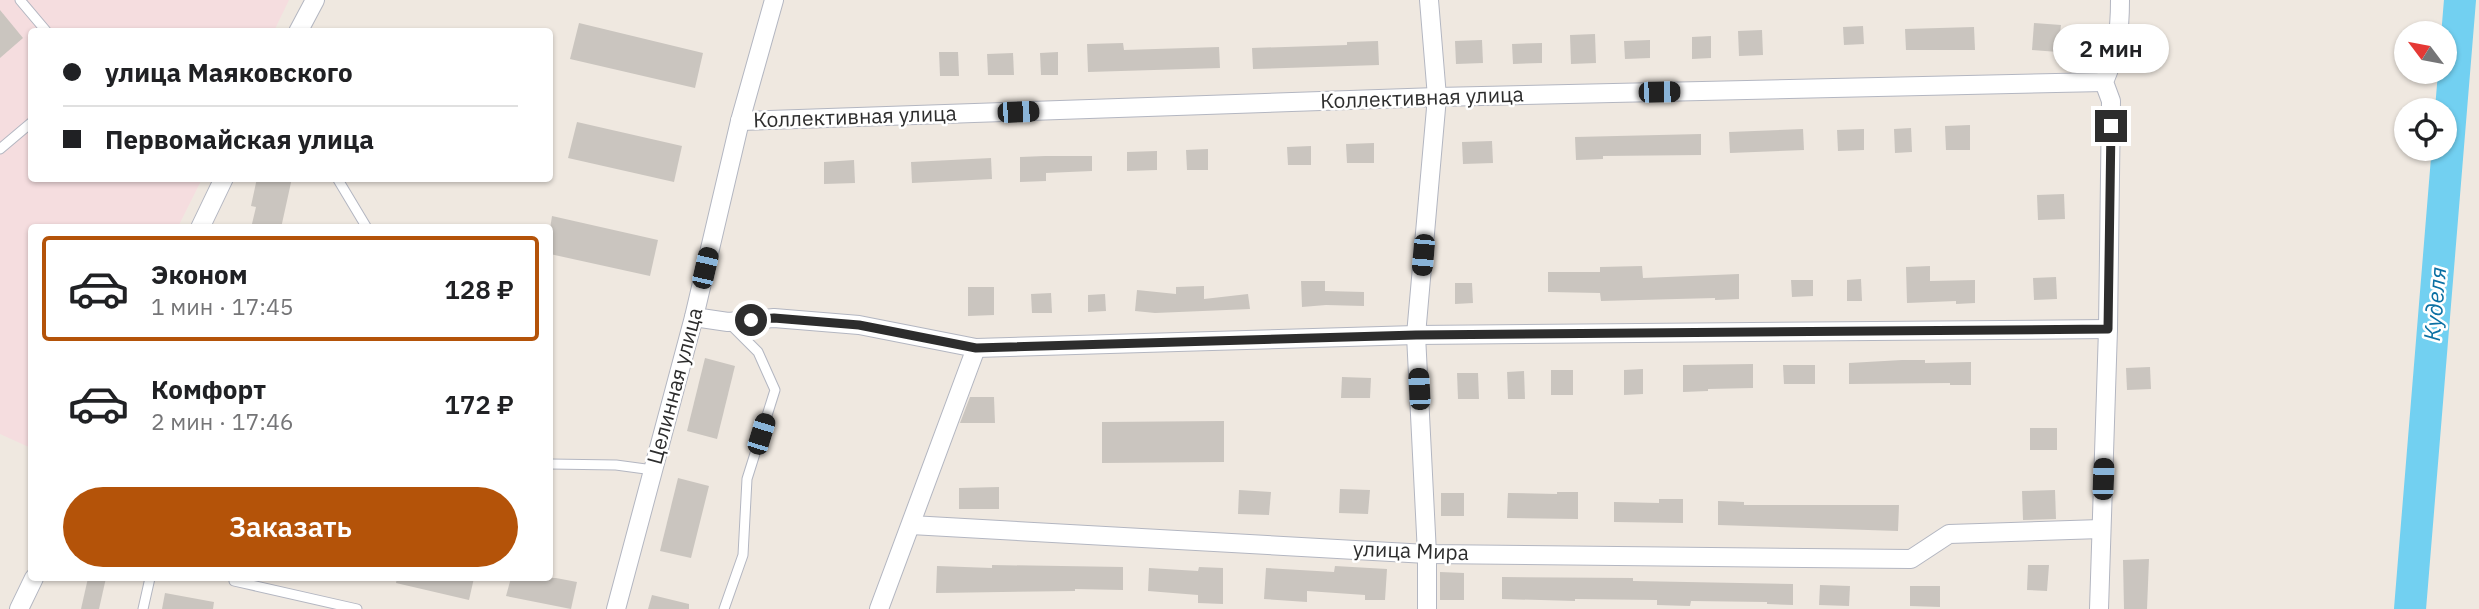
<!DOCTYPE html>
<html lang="ru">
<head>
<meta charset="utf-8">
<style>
	:root { --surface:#fff; --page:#f6f6f6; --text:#202124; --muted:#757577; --line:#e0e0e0; --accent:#b45309 }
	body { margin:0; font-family:"IBM Plex Sans",sans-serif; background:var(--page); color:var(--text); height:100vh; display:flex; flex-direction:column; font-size:26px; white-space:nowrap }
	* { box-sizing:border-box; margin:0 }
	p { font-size:23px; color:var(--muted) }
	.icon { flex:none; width:38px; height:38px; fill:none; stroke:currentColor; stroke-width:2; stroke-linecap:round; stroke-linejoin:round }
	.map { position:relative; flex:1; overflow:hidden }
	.panel { position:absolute; left:28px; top:224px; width:525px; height:357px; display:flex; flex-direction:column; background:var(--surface); border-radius:7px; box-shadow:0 2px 5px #0004 }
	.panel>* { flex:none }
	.guide { position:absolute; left:28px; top:28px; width:525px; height:154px; border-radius:7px; box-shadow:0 2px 5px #0004; display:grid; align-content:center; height:154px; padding:0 35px; background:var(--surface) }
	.needle { width:46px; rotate:302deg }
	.controls { position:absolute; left:2394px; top:21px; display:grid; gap:14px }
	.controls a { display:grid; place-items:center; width:63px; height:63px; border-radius:50%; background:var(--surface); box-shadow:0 2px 5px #0004; font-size:35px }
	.end { position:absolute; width:32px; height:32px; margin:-16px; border:9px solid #2d2d2d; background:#fff; box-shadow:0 0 0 4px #fff }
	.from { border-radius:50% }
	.bubble { position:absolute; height:49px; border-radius:24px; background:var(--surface); box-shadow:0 2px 5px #0004; font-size:23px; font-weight:600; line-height:49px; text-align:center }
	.car { position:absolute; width:21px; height:42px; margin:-21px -10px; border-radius:9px; box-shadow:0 0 5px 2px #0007; background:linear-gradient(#222 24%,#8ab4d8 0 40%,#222 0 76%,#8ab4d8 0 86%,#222 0) }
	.guide b { display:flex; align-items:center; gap:24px; height:66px; font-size:26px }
	.guide b+b { border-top:2px solid var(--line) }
	.guide i { width:18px; height:18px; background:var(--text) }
	ul { padding:12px 0 0; list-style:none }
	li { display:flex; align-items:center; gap:21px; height:105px; margin:0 14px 10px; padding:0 21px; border:4px solid transparent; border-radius:7px }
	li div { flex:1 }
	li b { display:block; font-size:26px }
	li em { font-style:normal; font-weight:600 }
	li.selected { border-color:var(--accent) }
	li>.icon { width:63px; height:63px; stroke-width:1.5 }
	.cta { display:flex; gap:14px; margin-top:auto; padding:14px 35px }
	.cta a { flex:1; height:80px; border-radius:42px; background:var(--accent); color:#fff; font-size:28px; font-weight:600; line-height:80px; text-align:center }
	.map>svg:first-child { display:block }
	.medical { fill:#f5dddf }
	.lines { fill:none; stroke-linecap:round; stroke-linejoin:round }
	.river { stroke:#72d0f1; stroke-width:32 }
	.building { fill:#cac5bf }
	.service-casing { stroke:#b3b6c1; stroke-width:11 }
	.minor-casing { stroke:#b3b6c1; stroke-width:20 }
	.service { stroke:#fff; stroke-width:9 }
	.minor { stroke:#fff; stroke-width:18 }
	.route { stroke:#2d2d2d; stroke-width:9 }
	.labels { text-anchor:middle; stroke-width:5; stroke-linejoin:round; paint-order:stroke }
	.street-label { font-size:21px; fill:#2d2d2d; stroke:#fff }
	.water-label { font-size:23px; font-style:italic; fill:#0b70a3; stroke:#fff }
</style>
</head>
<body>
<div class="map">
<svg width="2479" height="609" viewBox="0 0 2479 609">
	<rect width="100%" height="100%" fill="#efe8e0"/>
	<polygon class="medical" points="0,0 289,0 274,31 32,32 32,178 202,179 178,227 32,228 31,448 0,434"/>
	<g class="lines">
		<polyline class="river" points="2410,609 2460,0"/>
	</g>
	<g class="building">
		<polygon points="0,10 23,38 0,58"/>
		<polygon points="579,23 703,53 695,88 570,59"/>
		<polygon points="2034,23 2061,25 2058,52 2032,50"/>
		<polygon points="1863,26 1864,44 1844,45 1843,27"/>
		<polygon points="1974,27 1975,50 1906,50 1905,29"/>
		<polygon points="1762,30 1763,55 1739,56 1738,31"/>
		<polygon points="1595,34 1596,63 1571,64 1570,35"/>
		<polygon points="1711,36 1711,58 1692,59 1692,37"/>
		<polygon points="1482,40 1483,63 1456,64 1455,41"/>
		<polygon points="1650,40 1650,58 1625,59 1624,41"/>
		<polygon points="1378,41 1379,65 1253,69 1252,48 1347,45 1347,42"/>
		<polygon points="1123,43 1124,50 1219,47 1220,68 1088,72 1087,44"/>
		<polygon points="1542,43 1542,63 1513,64 1512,44"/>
		<polygon points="939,52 958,52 959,76 940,76"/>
		<polygon points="1058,52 1058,75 1041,75 1040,53"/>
		<polygon points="1013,53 1014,75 988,75 987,54"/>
		<polygon points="577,122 682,146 674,182 568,158"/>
		<polygon points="1970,125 1970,150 1946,150 1945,126"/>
		<polygon points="1911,128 1912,152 1895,153 1894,129"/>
		<polygon points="1803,129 1804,150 1730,153 1729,132"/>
		<polygon points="1864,129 1864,150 1838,151 1837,130"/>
		<polygon points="1701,134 1701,155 1603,156 1603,159 1576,160 1575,137"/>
		<polygon points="1492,141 1493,163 1463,164 1462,142"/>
		<polygon points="1374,143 1374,163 1347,163 1346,144"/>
		<polygon points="1311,146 1311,165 1288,165 1287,147"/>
		<polygon points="1208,149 1208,170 1187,170 1186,150"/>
		<polygon points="1157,151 1157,170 1127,171 1127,152"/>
		<polygon points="1045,156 1092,156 1092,171 1046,173 1046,181 1020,182 1020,157"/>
		<polygon points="991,158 992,179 912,183 911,162"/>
		<polygon points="854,160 855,183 824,184 824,162"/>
		<polygon points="257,178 292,178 281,228 251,228 256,207 251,206"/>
		<polygon points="2064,194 2065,219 2038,220 2037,195"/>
		<polygon points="552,216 658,240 650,276 550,254 550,229"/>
		<polygon points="1642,266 1643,278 1739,274 1739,299 1715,300 1715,298 1601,301 1600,293 1548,292 1548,272 1600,272 1600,267"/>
		<polygon points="1930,266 1930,281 1975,280 1975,303 1956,304 1956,301 1907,303 1906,267"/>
		<polygon points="2056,277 2057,299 2034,300 2033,278"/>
		<polygon points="1861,279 1862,301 1847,301 1847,280"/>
		<polygon points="1791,280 1813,280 1813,296 1792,297"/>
		<polygon points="1301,281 1325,281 1325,291 1364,292 1364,306 1326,305 1302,307"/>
		<polygon points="1455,283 1472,283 1473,303 1455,304"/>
		<polygon points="1204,286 1204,299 1248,294 1250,309 1155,313 1135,311 1137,290 1176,294 1176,287"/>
		<polygon points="968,287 994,287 994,315 968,316"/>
		<polygon points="1051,293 1052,313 1032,313 1031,294"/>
		<polygon points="1105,294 1106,311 1088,312 1088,295"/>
		<polygon points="705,358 735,366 717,439 687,431"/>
		<polygon points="1902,360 1925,360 1925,363 1971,362 1971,385 1950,385 1950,383 1849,384 1849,363"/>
		<polygon points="1753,364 1753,388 1708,389 1708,391 1683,392 1683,365"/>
		<polygon points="1783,365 1815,365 1815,384 1784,384"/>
		<polygon points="2150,367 2151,389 2127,390 2126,368"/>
		<polygon points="1643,369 1643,394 1624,395 1624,370"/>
		<rect x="1551" y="370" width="22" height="25"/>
		<polygon points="1524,371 1525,399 1508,399 1507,372"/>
		<polygon points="1457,373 1478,373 1479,399 1458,399"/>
		<polygon points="1342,377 1371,378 1370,398 1341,398"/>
		<polygon points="970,397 994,397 995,423 960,423"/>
		<polygon points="1224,421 1224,462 1102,463 1102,422"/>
		<rect x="2030" y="428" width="27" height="22"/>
		<polygon points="678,478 709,486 691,558 660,551"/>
		<polygon points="999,487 999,509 959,509 959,488"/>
		<polygon points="1340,489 1370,490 1368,514 1339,513"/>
		<polygon points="1239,490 1271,492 1269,515 1238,514"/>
		<polygon points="2055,490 2056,519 2023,520 2022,491"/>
		<polygon points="1557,492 1578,492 1578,519 1507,518 1508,493 1557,494"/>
		<rect x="1441" y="493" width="23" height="23"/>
		<polygon points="1659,499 1683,499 1683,523 1614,522 1614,502 1659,503"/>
		<polygon points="1718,501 1744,502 1744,505 1899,505 1898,531 1718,525"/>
		<polygon points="2149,559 2147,609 2124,609 2123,560"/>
		<polygon points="992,565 1123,567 1123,590 1075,589 1075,591 936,593 937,566 992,568"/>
		<polygon points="2028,565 2049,565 2047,591 2027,590"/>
		<polygon points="1335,566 1387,569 1385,600 1365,600 1365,595 1307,591 1307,602 1264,599 1266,568 1334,572"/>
		<polygon points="1199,567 1223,568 1223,604 1198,603 1198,595 1148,591 1149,568 1198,571"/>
		<polygon points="1440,572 1464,573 1464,600 1440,600"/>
		<polygon points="1502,577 1633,578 1633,581 1793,584 1793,605 1767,604 1767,602 1691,601 1690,606 1657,605 1657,600 1575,599 1575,601 1502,599"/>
		<polygon points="88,578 106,578 99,609 81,609"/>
		<polygon points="397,578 474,578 469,600 396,583"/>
		<polygon points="511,578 556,578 577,582 571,609 506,596"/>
		<polygon points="1820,585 1850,586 1849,606 1819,605"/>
		<polygon points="1910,586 1940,586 1940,607 1910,606"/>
		<polygon points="165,593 214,602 213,609 162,609"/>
		<polygon points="652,595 689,604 689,609 648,609"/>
	</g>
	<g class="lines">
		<defs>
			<g id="service">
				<polyline points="20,0 47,32"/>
				<polyline points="0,149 32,122"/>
				<polyline points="337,178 367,228"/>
				<polyline points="550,464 616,465 653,470"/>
				<polyline points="234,581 357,609"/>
				<polyline points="143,609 150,578"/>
				<polyline points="724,609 743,555 747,479 775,390 758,352 729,323"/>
			</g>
			<g id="minor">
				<polyline points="298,32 315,0"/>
				<polyline points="740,121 1437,97 2104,82"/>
				<polyline points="200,228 224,178"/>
				<polyline points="694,317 728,322 774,318 859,325 976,348 1416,335 2108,329"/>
				<polyline points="911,525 1427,554 1911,559 1949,534 2101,529"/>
				<polyline points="19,609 34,578"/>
				<polyline points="616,609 694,317 740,121 774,0"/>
				<polyline points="879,609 976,348"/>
				<polyline points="1427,609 1427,554 1416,335 1437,97 1429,0"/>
				<path d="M2099,609l9,-280 3,-228 -7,-19c13,-31 16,-49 16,-82"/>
			</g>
		</defs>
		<use href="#service" class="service-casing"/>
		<use href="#minor" class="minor-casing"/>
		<use href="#service" class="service"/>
		<use href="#minor" class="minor"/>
	</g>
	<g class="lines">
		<polyline class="route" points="751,320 774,318 859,325 976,348 1416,335 2108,329 2111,126"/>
	</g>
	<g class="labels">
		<g class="street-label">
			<text transform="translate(1422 98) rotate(-2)" y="7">Коллективная улица</text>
			<text transform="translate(855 117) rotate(-2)" y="7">Коллективная улица</text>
			<text transform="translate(675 386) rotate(-75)" y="7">Целинная улица</text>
			<text transform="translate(1411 551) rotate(2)" y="7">улица Мира</text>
		</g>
		<g class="water-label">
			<text transform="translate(2435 304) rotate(-85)" y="8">Куделя</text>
		</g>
	</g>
</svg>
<div class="controls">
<a><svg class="needle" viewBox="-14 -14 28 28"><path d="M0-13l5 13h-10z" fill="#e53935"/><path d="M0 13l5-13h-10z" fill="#757577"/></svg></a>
<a><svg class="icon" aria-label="locate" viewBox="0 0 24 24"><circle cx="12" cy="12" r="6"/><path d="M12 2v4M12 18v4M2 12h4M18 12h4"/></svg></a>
</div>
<i class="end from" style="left:751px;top:320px"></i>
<i class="end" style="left:2111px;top:126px"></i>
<div class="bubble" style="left:2053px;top:24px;width:116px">2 мин</div>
<i class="car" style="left:1659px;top:92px;rotate:89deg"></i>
<i class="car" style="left:1018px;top:112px;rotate:88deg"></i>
<i class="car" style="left:1423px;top:255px;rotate:185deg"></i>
<i class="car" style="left:705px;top:268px;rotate:13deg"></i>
<i class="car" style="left:1419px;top:389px;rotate:357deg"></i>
<i class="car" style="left:761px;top:434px;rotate:17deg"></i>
<i class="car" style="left:2103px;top:479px;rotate:2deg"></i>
<div class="guide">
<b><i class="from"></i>улица Маяковского</b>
<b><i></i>Первомайская улица</b>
</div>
<section class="panel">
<ul>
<li class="selected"><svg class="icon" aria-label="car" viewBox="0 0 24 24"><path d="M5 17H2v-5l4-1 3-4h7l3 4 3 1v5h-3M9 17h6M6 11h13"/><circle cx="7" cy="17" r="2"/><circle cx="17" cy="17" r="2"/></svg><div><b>Эконом</b><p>1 мин · 17:45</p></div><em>128 ₽</em></li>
<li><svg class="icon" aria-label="car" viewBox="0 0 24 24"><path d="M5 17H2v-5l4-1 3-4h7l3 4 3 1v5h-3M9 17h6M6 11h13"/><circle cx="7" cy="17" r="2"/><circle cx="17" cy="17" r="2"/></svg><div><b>Комфорт</b><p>2 мин · 17:46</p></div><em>172 ₽</em></li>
</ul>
<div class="cta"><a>Заказать</a></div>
</section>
</div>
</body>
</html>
